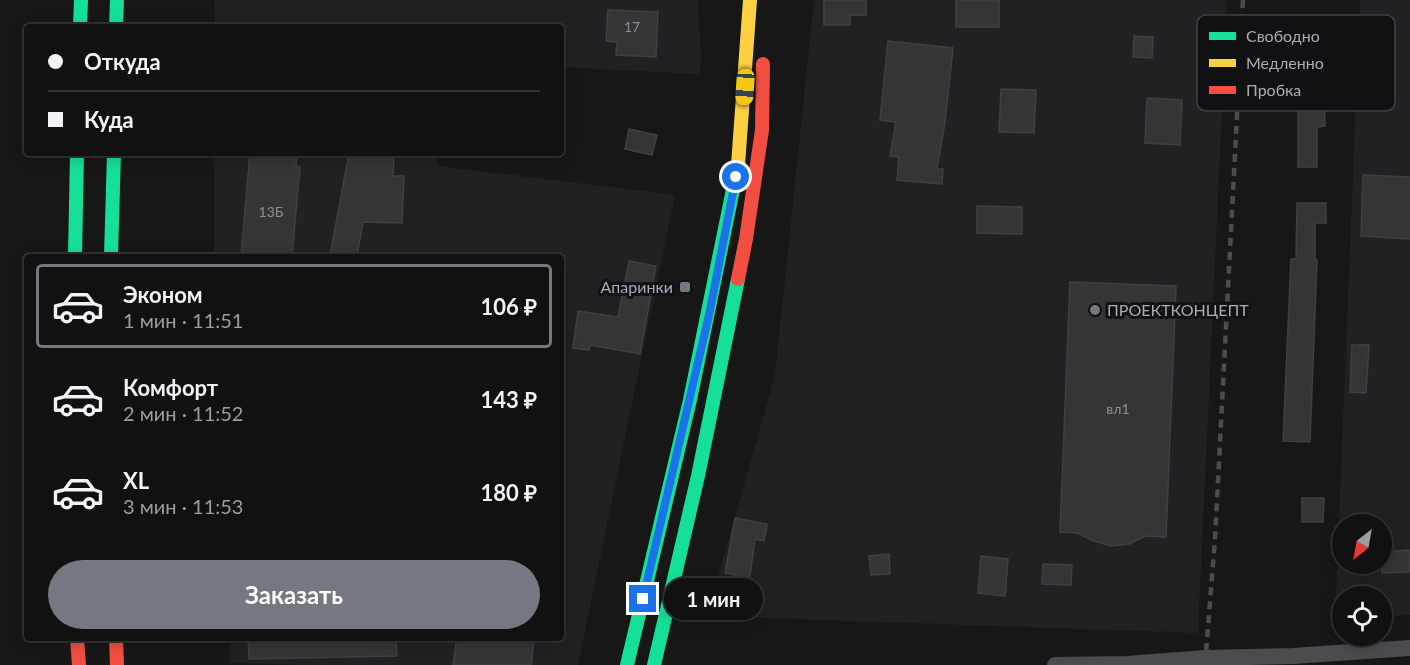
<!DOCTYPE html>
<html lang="ru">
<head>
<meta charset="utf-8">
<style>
	:root { --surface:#111; --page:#1e1f1f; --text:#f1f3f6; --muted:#9c9d9f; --line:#303131; --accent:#757880 }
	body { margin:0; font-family:Lato,sans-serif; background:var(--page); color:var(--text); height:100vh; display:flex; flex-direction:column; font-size:22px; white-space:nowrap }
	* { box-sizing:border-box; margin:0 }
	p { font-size:20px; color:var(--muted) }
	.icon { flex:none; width:33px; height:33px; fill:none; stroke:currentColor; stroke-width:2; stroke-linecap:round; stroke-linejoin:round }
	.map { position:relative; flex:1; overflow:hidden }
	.details { position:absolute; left:24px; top:254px; width:540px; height:387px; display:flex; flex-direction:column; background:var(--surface); border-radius:6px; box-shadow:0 3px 15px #0003,0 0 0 2px var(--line) }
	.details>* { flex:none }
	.guide { position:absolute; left:24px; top:24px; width:540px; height:132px; border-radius:6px; box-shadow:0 3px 15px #0003,0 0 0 2px var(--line); display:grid; align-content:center; height:132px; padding:0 24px; background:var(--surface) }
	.needle { width:39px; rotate:211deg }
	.controls { position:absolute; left:1332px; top:514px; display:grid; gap:12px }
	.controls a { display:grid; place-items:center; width:60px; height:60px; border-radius:50%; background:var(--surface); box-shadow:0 3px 15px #0003,0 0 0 2px var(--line); font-size:30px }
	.end { position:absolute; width:27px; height:27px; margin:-14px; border:8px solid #1a73e8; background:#fff; box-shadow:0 0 0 3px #fff }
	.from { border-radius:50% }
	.bubble { position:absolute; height:42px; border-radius:21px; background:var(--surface); box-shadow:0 3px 15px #0003,0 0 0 2px var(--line); font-size:20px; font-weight:700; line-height:42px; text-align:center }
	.car { position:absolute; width:18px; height:36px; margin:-18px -9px; border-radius:8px; box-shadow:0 0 4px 2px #0007; background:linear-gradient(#f5c518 24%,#345 0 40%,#f5c518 0 76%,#345 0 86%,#f5c518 0) }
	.guide b { display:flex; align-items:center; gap:21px; height:57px; font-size:22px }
	.guide b+b { border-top:2px solid var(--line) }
	.guide i { width:15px; height:15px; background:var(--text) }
	ul { padding:10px 0 0; list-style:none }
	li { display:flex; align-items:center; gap:18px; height:84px; margin:0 12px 9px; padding:0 12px; border:3px solid transparent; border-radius:6px }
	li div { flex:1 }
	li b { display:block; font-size:22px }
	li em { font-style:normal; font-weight:700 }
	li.on { border-color:var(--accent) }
	li>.icon { width:54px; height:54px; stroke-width:1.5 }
	.cta { display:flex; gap:12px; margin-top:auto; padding:12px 24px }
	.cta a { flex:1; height:69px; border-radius:36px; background:var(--accent); color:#fff; font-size:24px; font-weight:700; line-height:69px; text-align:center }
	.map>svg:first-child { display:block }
	.built { fill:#212123; fill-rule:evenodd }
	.building { fill:#353536; stroke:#3f4043; stroke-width:1.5 }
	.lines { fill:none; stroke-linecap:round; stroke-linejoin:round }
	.street { stroke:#4b4c50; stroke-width:16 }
	.fast { stroke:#16e098; stroke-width:14 }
	.slow { stroke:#ffcf43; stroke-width:14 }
	.jam { stroke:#f24e42; stroke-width:14 }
	.rail { stroke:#4b4c4f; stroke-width:4.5; stroke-dasharray:8 6; stroke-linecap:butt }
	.route { stroke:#1a73e8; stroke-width:8 }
	.poi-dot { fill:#757880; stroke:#111113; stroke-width:2 }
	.labels { text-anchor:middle; stroke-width:6; stroke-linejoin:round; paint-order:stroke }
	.number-label { font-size:14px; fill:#8b8f98 }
	.poi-label { font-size:16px; fill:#a8adb8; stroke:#111113; text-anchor:end }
	.key { fill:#111113; stroke:#3e4045; stroke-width:1.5 }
	.key-label { font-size:16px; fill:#a8adb8 }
</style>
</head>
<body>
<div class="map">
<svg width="1410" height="665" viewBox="0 0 1410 665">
	<rect width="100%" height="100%" fill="#171717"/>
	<g class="built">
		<polygon points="215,0 698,0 701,62 699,74 561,67 561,27 215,27"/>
		<polygon points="814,0 1227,0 1198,633 707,616 775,375"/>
		<path d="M1360,0h50v615l-28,2v-20h-40v22h-7zM1342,525h40v39h-40z"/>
		<polygon points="214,153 437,153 438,166 675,195 578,665 308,665 229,663 230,638 561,638 561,256 214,256"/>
	</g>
	<g class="building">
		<polygon points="824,0 866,0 866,15 850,15 850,25 824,25"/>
		<rect x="956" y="0" width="43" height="27"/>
		<polygon points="608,10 658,12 656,57 616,55 617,42 606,41"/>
		<polygon points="1134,36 1153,37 1152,58 1133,57"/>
		<polygon points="1300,39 1330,41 1328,83 1324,83 1325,126 1317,127 1317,167 1298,167 1298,110 1300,110 1302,81 1298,81"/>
		<polygon points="888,41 953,48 945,122 937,169 943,169 942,184 897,180 899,157 890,156 896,122 880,120"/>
		<polygon points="1001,89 1036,90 1034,133 999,132"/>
		<polygon points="1147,98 1182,100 1180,145 1145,143"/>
		<polygon points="629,129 657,135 652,155 625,149"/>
		<polygon points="250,153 297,153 296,166 300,167 292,256 241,256"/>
		<polygon points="349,153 394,153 393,176 404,176 402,223 363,222 357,256 330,256"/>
		<polygon points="1363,175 1410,177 1410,239 1361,236"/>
		<polygon points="1297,203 1326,203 1326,223 1315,223 1315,260 1317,260 1310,442 1283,441 1291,259 1296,259"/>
		<polygon points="977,206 1022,207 1022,234 977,233"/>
		<polygon points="629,261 656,266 640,354 590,345 589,350 573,348 578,311 618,317"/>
		<polygon points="1070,282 1176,286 1166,537 1145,536 1129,544 1111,546 1091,540 1078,533 1060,532"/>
		<polygon points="1352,345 1369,345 1366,393 1350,392"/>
		<polygon points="1302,498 1324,498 1323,522 1302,522"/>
		<polygon points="735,518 767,524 764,541 755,539 746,606 731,604 734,574 725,573"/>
		<polygon points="1409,550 1410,572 1382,573 1382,552"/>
		<polygon points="889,554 890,574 871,575 869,556"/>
		<polygon points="981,556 1008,559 1005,596 978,593"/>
		<polygon points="1043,564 1072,565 1071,585 1042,584"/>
		<polygon points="248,638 396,638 397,656 249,659"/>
		<polygon points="457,638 517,638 534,640 531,665 453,665"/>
	</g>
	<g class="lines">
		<polyline class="street" points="1055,665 1127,664 1205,658 1293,656 1410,648"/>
		<g class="fast">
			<polyline points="80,27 81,0"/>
			<polyline points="116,27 117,0"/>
			<polyline points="75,256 77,153"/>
			<polyline points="111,256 114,153"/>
			<polyline points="627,665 690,400 738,165"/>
			<polyline points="654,665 698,476 738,279"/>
		</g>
		<polyline class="slow" points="738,165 750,0"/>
		<g class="jam">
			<polyline points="738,279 746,239 762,130 763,64"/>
			<polyline points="77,638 79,665"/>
			<polyline points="116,638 117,665"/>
		</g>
		<polyline class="rail" points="1205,665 1215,539 1243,0"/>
	</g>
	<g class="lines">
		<polyline class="route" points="643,599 709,315 736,177"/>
	</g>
	<g class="poi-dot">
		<rect x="679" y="281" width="12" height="12" rx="3"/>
		<circle cx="1095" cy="310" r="6"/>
	</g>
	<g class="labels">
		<g class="number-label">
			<text x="632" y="32">17</text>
			<text x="271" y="217">13Б</text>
			<text x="1118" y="414">вл1</text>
		</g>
		<g class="poi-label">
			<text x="673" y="293">Апаринки</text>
			<text x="1107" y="316" text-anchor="start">ПРОЕКТКОНЦЕПТ</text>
		</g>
	</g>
	<rect x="1197" y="15" width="198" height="96" rx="9" class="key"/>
	<rect x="1209" y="32" width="27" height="8" fill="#16e098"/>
	<rect x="1209" y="59" width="27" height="8" fill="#ffcf43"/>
	<rect x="1209" y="86" width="27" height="8" fill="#f24e42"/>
	<g class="key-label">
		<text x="1246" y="42">Свободно</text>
		<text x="1246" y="69">Медленно</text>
		<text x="1246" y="96">Пробка</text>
	</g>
</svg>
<div class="controls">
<a><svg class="needle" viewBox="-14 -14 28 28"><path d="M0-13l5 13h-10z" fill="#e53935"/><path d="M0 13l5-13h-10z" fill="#9c9d9f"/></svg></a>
<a><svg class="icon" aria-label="locate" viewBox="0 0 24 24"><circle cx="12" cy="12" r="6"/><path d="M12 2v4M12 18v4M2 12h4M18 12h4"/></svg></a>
</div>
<i class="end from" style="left:736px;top:177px"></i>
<i class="end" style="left:643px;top:599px"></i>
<div class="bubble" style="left:664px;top:578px;width:99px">1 мин</div>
<i class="car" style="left:745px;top:87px;rotate:184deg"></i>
<div class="guide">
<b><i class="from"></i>Откуда</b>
<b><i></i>Куда</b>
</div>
<section class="details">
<ul>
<li class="on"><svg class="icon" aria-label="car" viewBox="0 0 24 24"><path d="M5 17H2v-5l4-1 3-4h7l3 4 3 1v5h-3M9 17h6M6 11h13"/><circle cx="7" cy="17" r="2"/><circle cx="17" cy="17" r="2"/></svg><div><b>Эконом</b><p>1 мин · 11:51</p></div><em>106 ₽</em></li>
<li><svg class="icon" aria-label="car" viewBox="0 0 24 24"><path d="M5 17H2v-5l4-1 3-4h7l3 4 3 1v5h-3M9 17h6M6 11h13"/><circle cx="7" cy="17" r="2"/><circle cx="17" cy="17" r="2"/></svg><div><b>Комфорт</b><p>2 мин · 11:52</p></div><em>143 ₽</em></li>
<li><svg class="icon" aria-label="car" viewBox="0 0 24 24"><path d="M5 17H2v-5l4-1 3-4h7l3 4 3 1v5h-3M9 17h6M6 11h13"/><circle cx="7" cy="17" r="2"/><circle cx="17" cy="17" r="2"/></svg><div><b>XL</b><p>3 мин · 11:53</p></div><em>180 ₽</em></li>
</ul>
<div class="cta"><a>Заказать</a></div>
</section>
</div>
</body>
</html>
